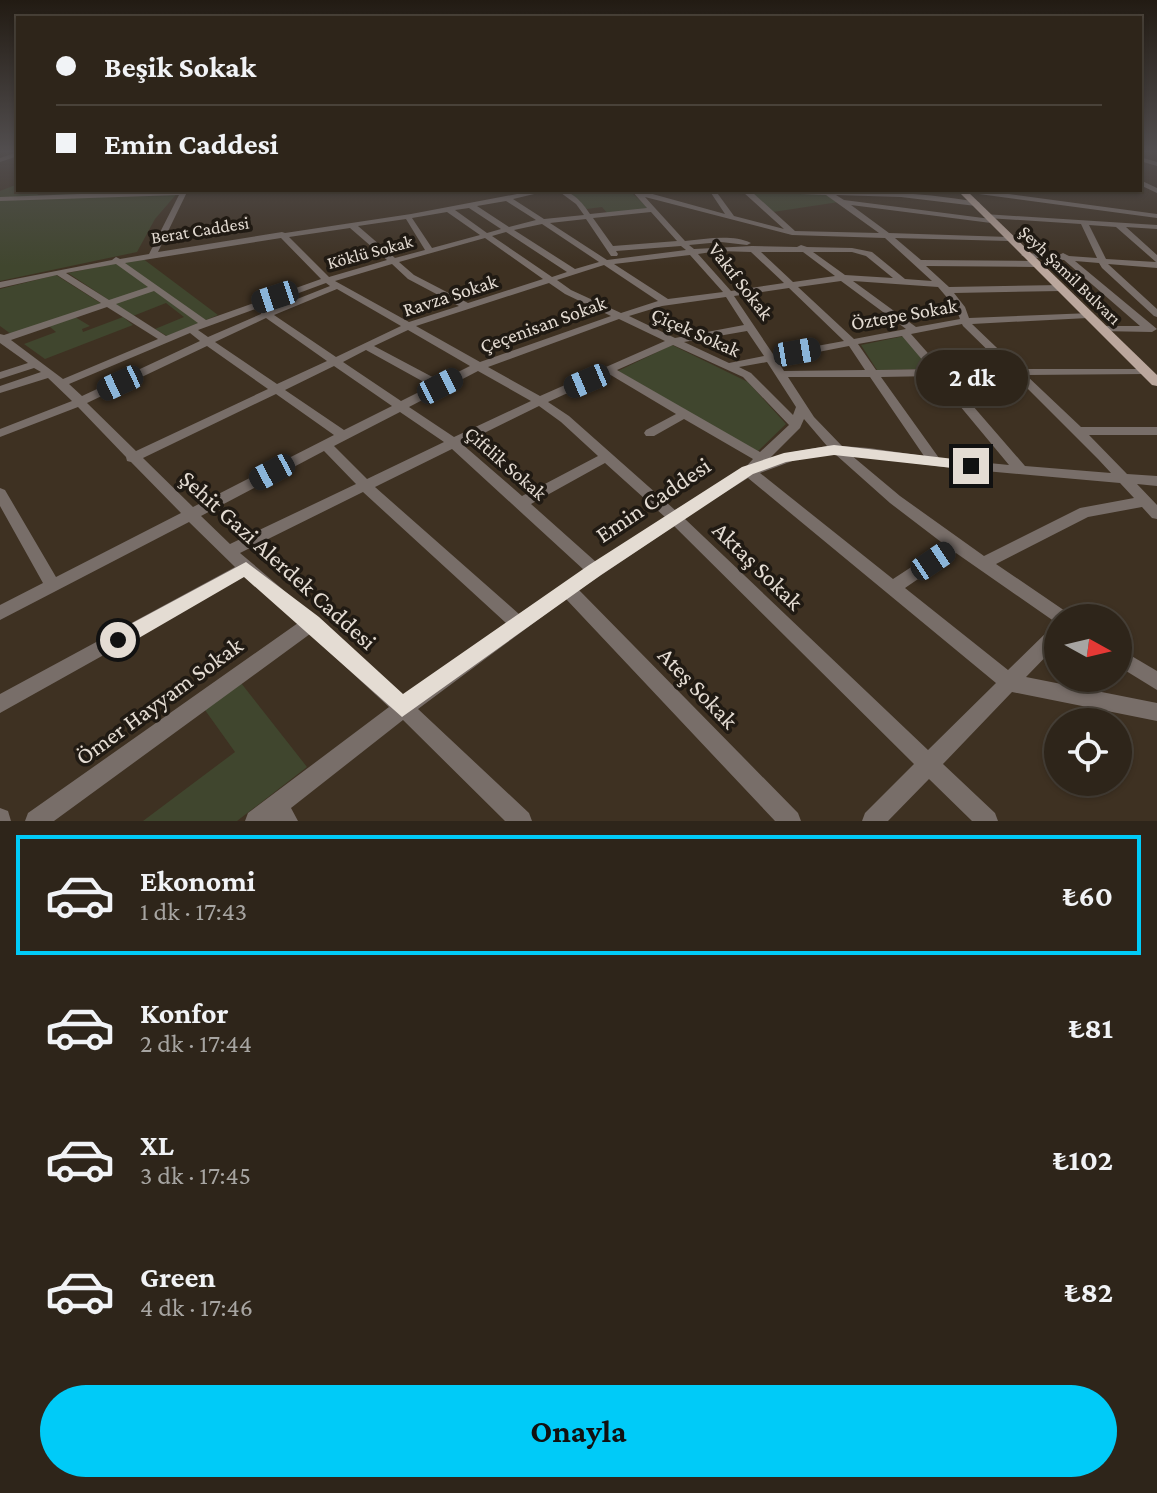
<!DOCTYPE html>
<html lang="tr">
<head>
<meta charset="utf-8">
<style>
	:root { --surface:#2e251a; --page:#362d23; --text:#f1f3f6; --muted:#a7a5a2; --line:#494239; --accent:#00cbf8 }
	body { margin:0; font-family:"Crimson Pro",serif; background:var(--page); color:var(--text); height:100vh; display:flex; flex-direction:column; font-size:30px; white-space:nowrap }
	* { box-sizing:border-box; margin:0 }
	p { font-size:26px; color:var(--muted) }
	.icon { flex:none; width:44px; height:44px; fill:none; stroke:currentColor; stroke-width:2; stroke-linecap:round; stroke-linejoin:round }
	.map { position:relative; height:821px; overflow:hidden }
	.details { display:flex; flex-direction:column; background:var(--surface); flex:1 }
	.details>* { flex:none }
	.top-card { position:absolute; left:16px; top:16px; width:1126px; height:176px; border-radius:0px; box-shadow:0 2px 6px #0004,0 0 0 2px var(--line); display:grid; align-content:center; height:176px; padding:0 40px; background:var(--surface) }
	.needle { width:52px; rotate:98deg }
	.tools { position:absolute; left:1044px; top:604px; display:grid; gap:16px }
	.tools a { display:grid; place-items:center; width:88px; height:88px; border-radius:50%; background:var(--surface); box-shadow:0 2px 6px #0004,0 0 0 2px var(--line); font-size:40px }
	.end { position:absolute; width:36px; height:36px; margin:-18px; border:10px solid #e4dcd3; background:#111; box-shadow:0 0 0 4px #111 }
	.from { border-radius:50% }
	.bubble { position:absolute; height:56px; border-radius:28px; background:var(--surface); box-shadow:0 2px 6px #0004,0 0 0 2px var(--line); font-size:26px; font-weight:700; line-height:56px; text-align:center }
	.car { position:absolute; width:24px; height:48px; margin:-24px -12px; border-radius:10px; box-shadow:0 0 6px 2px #0007; background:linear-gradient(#222 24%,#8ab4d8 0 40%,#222 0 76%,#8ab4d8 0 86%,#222 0) }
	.top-card b { display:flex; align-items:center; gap:28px; height:76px; font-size:30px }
	.top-card b+b { border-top:2px solid var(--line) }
	.top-card i { width:20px; height:20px; background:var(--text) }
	ul { padding:14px 0 0; list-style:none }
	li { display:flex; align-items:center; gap:24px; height:120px; margin:0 16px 12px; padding:0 24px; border:4px solid transparent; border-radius:0px }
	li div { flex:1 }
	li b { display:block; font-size:30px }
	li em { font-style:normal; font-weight:700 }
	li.current { border-color:var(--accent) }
	li>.icon { width:72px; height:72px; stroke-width:1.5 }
	.primary-button { display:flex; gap:16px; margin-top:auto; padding:16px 40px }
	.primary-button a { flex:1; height:92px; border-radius:48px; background:var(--accent); color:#111; font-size:32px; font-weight:700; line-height:92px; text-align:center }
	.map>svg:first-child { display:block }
	.green { fill:#40462e }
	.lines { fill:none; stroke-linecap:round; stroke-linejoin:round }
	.minor { fill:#786e69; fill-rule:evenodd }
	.major { fill:#bba79d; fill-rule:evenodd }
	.route { fill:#e4dcd3 }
	.labels { text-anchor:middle; stroke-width:7; stroke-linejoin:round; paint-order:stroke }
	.far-street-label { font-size:18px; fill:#e4dcd3; stroke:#201a13 }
	.street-label { font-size:20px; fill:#e4dcd3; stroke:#201a13 }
	.near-street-label { font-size:24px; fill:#e4dcd3; stroke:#201a13 }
</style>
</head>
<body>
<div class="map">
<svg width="1157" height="821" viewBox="0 0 1157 821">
	<rect width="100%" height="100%" fill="#3e3122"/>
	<g class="green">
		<polygon points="18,184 18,190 46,190 37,195 180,190 155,219 137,252 0,281 0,191"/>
		<polygon points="562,190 633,194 649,209 608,214 602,207 587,209"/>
		<polygon points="750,191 821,192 839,202 773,212"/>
		<polygon points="142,258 218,315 167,336 155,329 184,317 166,303 133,316 68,273"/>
		<polygon points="56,275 102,304 11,334 0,326 0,289"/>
		<polygon points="75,317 90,326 82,329 83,332 123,317 133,325 45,359 24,344 56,332 49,326"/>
		<polygon points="904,336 932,369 877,370 861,345"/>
		<polygon points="672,345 748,382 786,424 757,452 618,371"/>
		<polygon points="241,683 307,767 237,821 143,821 235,752 205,710"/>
	</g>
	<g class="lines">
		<g class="minor">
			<polygon points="18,152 18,156 0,162 0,158"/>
			<polygon points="1140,157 1157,162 1157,166 1140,161"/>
			<polygon points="1140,180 1157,188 1157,193 1140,185"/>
			<path d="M188,190l-30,62 124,-20 3,1 126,-19 127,-24h13l-38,9 31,20 40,-4 -8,-11 -19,-14c15,0 25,12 33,24l57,-6 -16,-18h7l87,24 -16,-24h6l19,26 50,13 -41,-37 -9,-2c82,0 163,-2 245,12l1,2 -4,2 -75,-9 -65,-2 8,5 147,19 4,2 -4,2 -140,-18 38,28 120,4 4,2 -4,2 -114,-3 26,22 114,1 4,3 -4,3 -109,-1 23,21 112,-2 5,3 -5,3 -107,2 11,14 4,11 122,-5v4l-3,1 -116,6 47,45h131l2,2 -2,2 -4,1 -120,1 55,52h76v8h-68l38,39 30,2v10l-20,-2 20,21v14l-5,-1 -10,-11 -54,10 -92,47 72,49 2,5h-12v6l-102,-71 -51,35 103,82 44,-43 6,-2v19l-32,33 131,26v18l-145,-29 -69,72 52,49 3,8h-26l-43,-42 -41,42h-26l3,-8 49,-49 -240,-238 -95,64 219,223 3,8h-26l-209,-222 -148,110 111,104 3,8h-27l-102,-101 -112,88 7,13h-53l3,-8 141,-106 -79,-73 -256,187h-29l3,-8 270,-190 -53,-47 -245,137v-19l235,-127 -46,-45 -189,98v-15l43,-22 -43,-77v-18l5,2 51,87 125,-64 -50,-51 -4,-1 -1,-4 -48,-50 -78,30v-8l72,-28 -24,-23 -48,15v-7l41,-14 -7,-4 -34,11v-7l28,-9 -28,-20v-9l4,1 97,-32 -44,-28 -57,13v-6l112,-22 4,-3 4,2 29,-5 30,-59 -179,6v-4zM752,192l74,3 53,38 -84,-2zM645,197l147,38 93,3 47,43 -27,-2 -33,-27 -20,-4 -45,-1 -6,-2 -4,2 -45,-1 -58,3 -5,-4 32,-3 26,3 4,-2c-19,-9 -45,-4 -66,-2zM506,201l30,19 -27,7 -32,-21zM469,208l32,21 -14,4 -32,-23zM447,212l33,23 -48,13 -20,-30zM651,212l26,29 -64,5 -20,-28zM406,219l19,31 -30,8 -37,-32zM586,219l25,37h6l1,-2 -2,-3 65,-5 5,4 -79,10 -57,-37zM542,224l57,38 -24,7 -61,-39zM350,228l37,32 -58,17 -40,-40zM506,232l61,40 -15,5 -60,-41zM281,238l40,41 -115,41 -81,-57zM485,238l58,41 -75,24 -54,-28 -15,-13zM718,251l33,1 33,31 -53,8 -33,-37zM761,252h42l32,24 -42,6zM813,252h39l14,4 27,22 -48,-3zM690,255l33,37 -55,7 -54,-35zM116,264l32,23 -39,13 -43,-27zM392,264l16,15 51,27 -50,16 -74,-41zM604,265l54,36 -37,12 -50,-23 -14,-10zM841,281l65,48 -52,10 -56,-52zM853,281l85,6 18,21 4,11 -44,8zM326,283l4,3 -63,25h-5l-1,3 -53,23 -10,-7zM549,283l16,11 46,22 -131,46 -64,-36zM789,288l55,53 -71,13 -39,-58zM337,289l64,37 -65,31 -62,-42zM154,291l44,32 -32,13 -50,-32zM726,297l18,28 -69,13 -46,-22 33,-10zM107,307l51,32 -95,40 -52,-39zM266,318l61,43 -50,23 -62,-42zM619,319l46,22 -125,55 -52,-29zM962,324l1,2 44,43h-65l-31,-35zM408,330l62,36 -30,15 -66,-35zM747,331l17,25 -35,7 -45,-21zM190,333l10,8 -118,55 -13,-12zM902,336l28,33 -54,1 -18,-26zM673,345l70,32 46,48 -29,27 -143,-82zM207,346l61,43 -132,62 -49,-48zM849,346l16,24 -81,1 -7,-11zM366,350l65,36 -30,15 -58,-39zM767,362l29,45 -3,8 -42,-42 -12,-6zM334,366l58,40 -48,24 -59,-40zM478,371l53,30 -77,36 -45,-30zM609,374l67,40 -30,16 -2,3 2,3h8l30,-17 69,40 -11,12 -67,39 -106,-94 -21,-14zM1014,375l84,84 13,14 -86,-7 -78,-90zM935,376l74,89 -70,-7 -58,-81zM788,377h82l54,79 -55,-8 -27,-2 -28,-29zM276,394l58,41 -141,72 -50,-49zM539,406l22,16 37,34 -76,40 -60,-52zM400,412l44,30 -77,37 -33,-33zM804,419l23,27 -34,6 -25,8 32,-32zM452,449l132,121 -65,44 -144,-127zM324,451l32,33 -126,60 -29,-28zM835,454l55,49 55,42 -52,34 -133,-106 35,-13zM851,455l101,13 168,15 14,15 -54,10 -96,48 -84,-60zM605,463l60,54 -69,45 -65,-58zM748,478l248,205 -68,67 -244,-232zM363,492l143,131 -102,73 -86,-78 -4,-2 -74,-63z"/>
			<polygon points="961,190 979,190 1157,214 1157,218 964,192"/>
			<path d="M984,214l173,11v4l-31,-2 31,28v13l-49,-4 49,45v8l-3,-1 -52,-48 -3,-5 -24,-2 82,68 -5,3 -53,-1v-4l4,-1h37l-76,-66 -39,-3 -4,-2 4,-2 34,2 4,-2 6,3 28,2 -16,-34 -94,-6 -4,-2zM1089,225l27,2 40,35 -50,-3z"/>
			<polygon points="1118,648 1157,671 1157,690 1118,666"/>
			<polygon points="0,808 8,811 11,821 0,821"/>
		</g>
		<polygon class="major" points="957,190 966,190 1157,375 1157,386 1152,385"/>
	</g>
	<linearGradient id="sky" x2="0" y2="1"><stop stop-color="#221b13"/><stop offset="0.57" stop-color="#524e4f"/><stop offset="1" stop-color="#524e4f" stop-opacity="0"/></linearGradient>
	<rect width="1157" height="266" fill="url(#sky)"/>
	<polygon class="route" points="834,445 971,461 978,466 971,470 834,455 786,462 753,474 601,575 402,717 244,577 125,646 118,648 109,640 112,634 246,562 319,617 403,694 589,565 742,467 784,453"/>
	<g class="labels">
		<g class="far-street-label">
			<text transform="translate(200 230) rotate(-9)" y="6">Berat Caddesi</text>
			<text transform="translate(370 252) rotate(-15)" y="6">Köklü Sokak</text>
			<text transform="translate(1070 275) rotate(44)" y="6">Şeyh Şamil Bulvarı</text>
		</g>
		<g class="street-label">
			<text transform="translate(741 281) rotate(52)" y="7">Vakıf Sokak</text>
			<text transform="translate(450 295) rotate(-18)" y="7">Ravza Sokak</text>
			<text transform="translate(904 314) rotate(-10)" y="7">Öztepe Sokak</text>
			<text transform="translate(543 324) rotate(-20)" y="7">Çeçenisan Sokak</text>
			<text transform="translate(696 332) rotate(24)" y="7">Çiçek Sokak</text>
			<text transform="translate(506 463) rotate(41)" y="7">Çiftlik Sokak</text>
		</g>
		<g class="near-street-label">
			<text transform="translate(653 500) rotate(-34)" y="8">Emin Caddesi</text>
			<text transform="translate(278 560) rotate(42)" y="8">Şehit Gazi Alerdek Caddesi</text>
			<text transform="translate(758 566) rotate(44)" y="8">Aktaş Sokak</text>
			<text transform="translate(698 688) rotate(46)" y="8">Ateş Sokak</text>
			<text transform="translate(159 701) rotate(-36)" y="8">Ömer Hayyam Sokak</text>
		</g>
	</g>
</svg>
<div class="tools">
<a><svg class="needle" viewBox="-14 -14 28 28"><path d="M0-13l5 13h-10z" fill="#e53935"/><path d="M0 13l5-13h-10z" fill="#a7a5a2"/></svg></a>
<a><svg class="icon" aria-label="locate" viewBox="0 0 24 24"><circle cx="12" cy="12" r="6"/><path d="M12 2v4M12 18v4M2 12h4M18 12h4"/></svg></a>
</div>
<i class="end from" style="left:118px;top:640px"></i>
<i class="end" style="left:971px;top:466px"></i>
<div class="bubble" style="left:916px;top:350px;width:112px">2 dk</div>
<i class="car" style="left:275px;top:297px;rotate:252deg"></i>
<i class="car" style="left:797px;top:352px;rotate:80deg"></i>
<i class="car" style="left:587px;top:381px;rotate:247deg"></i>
<i class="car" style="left:120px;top:383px;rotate:245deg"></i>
<i class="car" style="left:440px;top:386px;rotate:63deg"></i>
<i class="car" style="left:272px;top:472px;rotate:242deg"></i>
<i class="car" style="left:933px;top:561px;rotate:56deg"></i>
<div class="top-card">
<b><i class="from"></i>Beşik Sokak</b>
<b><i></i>Emin Caddesi</b>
</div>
</div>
<section class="details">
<ul>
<li class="current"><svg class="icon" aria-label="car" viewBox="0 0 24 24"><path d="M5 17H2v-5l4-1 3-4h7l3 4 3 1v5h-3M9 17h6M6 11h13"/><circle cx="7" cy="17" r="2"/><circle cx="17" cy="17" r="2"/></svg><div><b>Ekonomi</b><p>1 dk · 17:43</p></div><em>₺60</em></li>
<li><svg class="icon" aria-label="car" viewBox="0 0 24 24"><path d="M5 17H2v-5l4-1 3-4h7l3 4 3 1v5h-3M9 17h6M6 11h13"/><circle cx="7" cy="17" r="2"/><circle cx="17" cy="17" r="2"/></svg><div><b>Konfor</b><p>2 dk · 17:44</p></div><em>₺81</em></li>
<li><svg class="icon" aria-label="car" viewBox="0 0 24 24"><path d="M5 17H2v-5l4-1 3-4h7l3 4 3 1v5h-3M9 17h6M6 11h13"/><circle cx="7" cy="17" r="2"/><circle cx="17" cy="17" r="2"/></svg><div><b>XL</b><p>3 dk · 17:45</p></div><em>₺102</em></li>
<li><svg class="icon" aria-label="car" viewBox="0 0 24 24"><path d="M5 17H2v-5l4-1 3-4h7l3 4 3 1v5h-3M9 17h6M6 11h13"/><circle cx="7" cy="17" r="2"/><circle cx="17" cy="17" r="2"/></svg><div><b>Green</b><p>4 dk · 17:46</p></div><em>₺82</em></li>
</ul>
<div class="primary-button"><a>Onayla</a></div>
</section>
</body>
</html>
